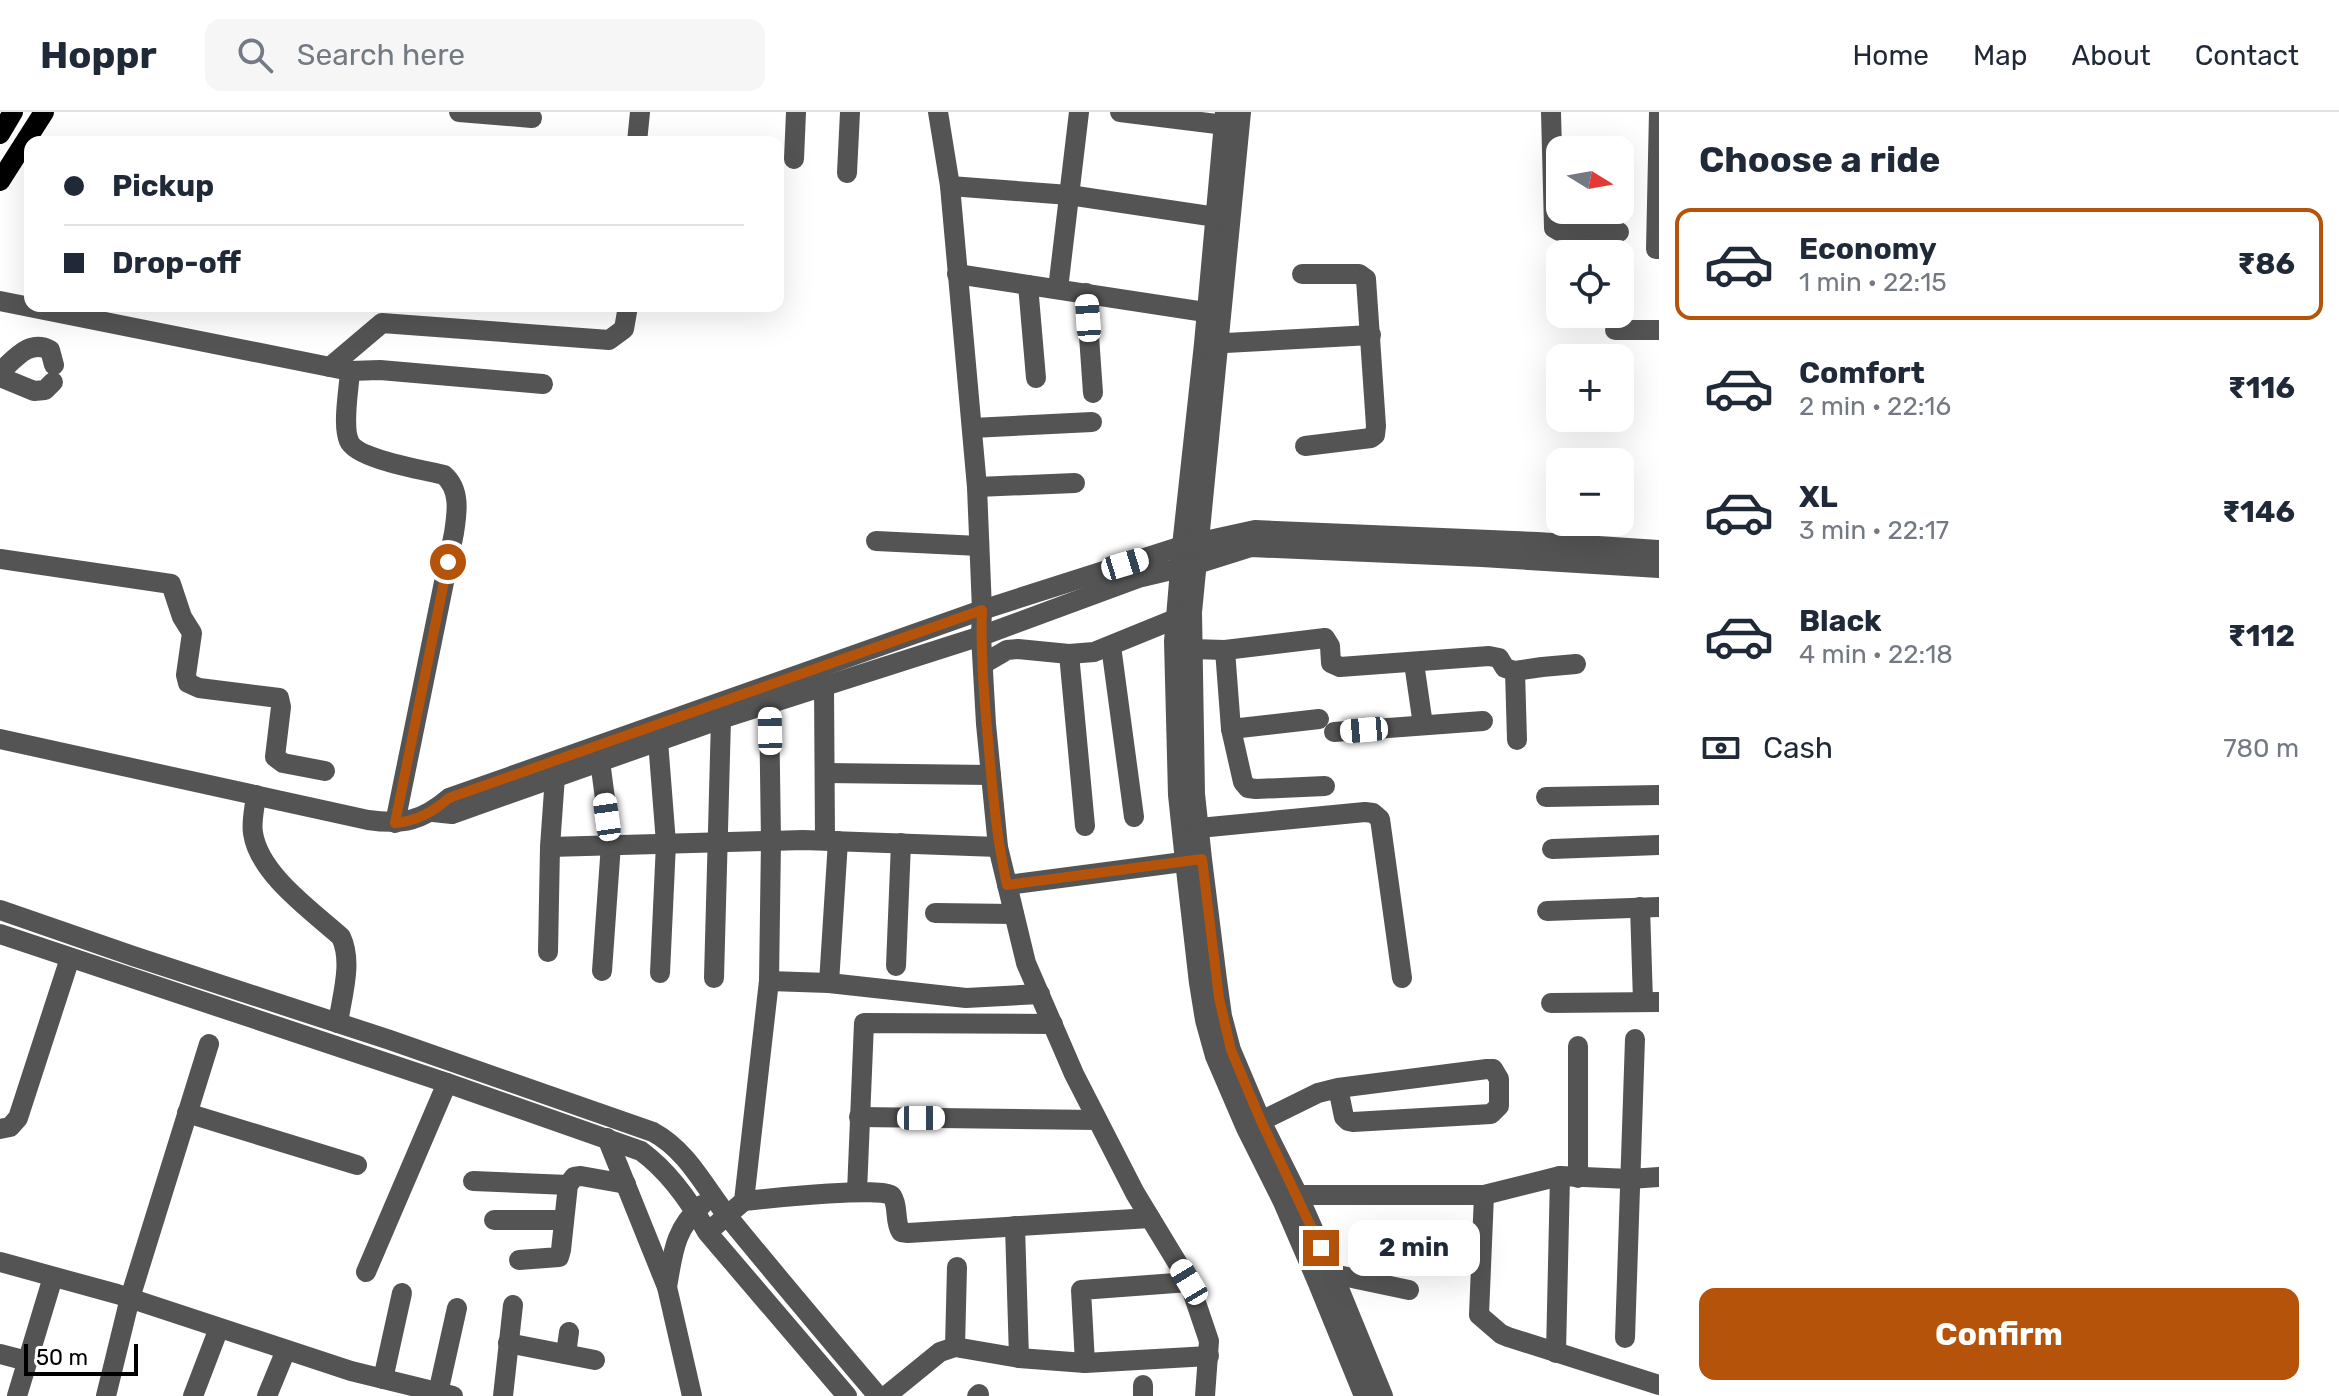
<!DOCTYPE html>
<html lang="en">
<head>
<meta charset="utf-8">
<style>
	:root { --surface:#fff; --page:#f6f6f7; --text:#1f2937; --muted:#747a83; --line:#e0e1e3; --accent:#b45309 }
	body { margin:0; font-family:Rubik,sans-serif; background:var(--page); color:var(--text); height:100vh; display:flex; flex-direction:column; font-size:30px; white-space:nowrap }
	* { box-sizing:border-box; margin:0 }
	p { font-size:26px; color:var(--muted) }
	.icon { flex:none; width:44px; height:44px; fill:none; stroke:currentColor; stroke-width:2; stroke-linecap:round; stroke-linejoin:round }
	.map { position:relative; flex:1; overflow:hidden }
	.side { display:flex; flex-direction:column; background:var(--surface); width:680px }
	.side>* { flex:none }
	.hud { position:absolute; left:24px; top:24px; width:760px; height:176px; border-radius:16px; box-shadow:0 8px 32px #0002; display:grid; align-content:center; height:176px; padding:0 40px; background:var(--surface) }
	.needle { width:52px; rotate:101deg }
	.controls { position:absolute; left:1546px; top:24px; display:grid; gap:16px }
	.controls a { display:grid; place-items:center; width:88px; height:88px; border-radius:16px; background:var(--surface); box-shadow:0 8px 32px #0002; font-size:40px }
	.scale { position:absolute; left:24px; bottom:20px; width:114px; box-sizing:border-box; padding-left:8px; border:4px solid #000; border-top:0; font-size:22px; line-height:28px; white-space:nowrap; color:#000; -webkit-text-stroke:6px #fff; paint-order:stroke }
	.end { position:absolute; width:36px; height:36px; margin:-18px; border:10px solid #b45309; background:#fff; box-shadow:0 0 0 4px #fff }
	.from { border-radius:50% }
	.bubble { position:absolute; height:56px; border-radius:16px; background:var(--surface); box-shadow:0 8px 32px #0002; font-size:26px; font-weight:700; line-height:56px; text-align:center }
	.car { position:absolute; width:24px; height:48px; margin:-24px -12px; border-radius:10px; box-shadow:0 0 6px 2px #0007; background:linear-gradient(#fff 24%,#345 0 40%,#fff 0 76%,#345 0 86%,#fff 0) }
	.hud b { display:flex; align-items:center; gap:28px; height:76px; font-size:30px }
	.hud b+b { border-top:2px solid var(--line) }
	.hud i { width:20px; height:20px; background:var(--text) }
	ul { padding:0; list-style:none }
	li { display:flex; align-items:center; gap:24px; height:112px; margin:0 16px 12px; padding:0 24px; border:4px solid transparent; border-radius:16px }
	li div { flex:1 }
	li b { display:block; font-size:30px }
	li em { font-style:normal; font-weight:700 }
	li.active { border-color:var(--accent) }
	li>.icon { width:72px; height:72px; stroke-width:1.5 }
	h2 { padding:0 40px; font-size:36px; line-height:96px }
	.pay { display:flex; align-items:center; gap:20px; height:88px; padding:0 40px; font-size:30px }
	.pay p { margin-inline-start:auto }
	.button { display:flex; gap:16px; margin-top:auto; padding:16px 40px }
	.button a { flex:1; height:92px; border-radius:16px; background:var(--accent); color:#fff; font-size:32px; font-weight:700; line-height:92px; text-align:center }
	header { display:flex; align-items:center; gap:48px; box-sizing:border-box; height:112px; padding:0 40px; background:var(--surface); border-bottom:2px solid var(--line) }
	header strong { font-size:38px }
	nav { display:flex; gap:44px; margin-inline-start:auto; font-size:28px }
	.search { width:560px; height:72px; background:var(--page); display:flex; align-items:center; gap:20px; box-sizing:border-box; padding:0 28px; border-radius:16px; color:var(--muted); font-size:30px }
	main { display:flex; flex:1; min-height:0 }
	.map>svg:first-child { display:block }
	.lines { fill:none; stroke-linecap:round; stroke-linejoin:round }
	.minor { stroke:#545454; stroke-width:20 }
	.major { stroke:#000; stroke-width:20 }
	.route { stroke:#b45309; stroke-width:10 }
</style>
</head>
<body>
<header>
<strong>Hoppr</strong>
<div class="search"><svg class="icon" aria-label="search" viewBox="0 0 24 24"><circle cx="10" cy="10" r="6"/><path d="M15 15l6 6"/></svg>Search here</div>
<nav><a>Home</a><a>Map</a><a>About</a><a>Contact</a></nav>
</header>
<main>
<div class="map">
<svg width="1659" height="1284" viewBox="0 0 1659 1284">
	<rect width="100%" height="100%" fill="#fff"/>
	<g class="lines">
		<g class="minor">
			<polyline points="459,0 532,6"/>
			<polyline points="938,0 950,74 977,375 982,498 981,524 986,612 998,735 1026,851 1074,962 1135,1081 1189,1170 1209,1229 1205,1284"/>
			<polyline points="1120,0 1225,13"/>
			<polyline points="1225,0 1204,232 1182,434 1174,529 1178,683 1185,749 1199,871 1205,908 1215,944 1246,1016 1283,1090 1317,1169 1364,1284"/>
			<polyline points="1241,0 1192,500 1195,682 1202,747 1217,868 1222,904 1231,938 1261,1009 1298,1083 1333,1162 1383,1284"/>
			<polyline points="1551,0 1554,116 1559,119 1619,120"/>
			<polyline points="1659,0 1656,137 1659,137"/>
			<polyline points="637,30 640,0"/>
			<polyline points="794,47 796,0"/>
			<polyline points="847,61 850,0"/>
			<polyline points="950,74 1069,83 1216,105"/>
			<polyline points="957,162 1218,202"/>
			<polyline points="1302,162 1359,162 1366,167 1376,314 1375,323 1371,326 1305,334"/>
			<polyline points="1028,173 1036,266"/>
			<polyline points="1058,177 1079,0"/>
			<polyline points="1086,181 1093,281"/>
			<polyline points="0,189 350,259"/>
			<polyline points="1615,218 1659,218"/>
			<polyline points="1207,232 1371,223"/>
			<polyline points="330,255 382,211 609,228 624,217 628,194"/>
			<path d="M0,260c15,-13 29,-33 50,-22l4,15"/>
			<polyline points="0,265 34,279 45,278 53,270"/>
			<polyline points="972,316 1092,310"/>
			<polyline points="977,375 1075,371"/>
			<polyline points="876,429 979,434"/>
			<polyline points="0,447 171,472 182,505 192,521 186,563 188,571 199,576 279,586 281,595 275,645 283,651 325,659"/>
			<polyline points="1111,534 1134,705"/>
			<polyline points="1191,537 1225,538 1325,526 1330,534 1331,551 1340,555 1489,544 1499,546 1505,556 1515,559 1542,555 1576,552"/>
			<polyline points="1225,538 1231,617 1243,670 1248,676 1256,677 1325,674"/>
			<polyline points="1069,542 1085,714"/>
			<polyline points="1414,551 1423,613"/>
			<polyline points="983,552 1007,538 1018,537 1069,542 1094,540 1185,503"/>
			<polyline points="1515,559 1517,628"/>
			<polyline points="824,573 825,728"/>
			<polyline points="1231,617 1319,607"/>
			<polyline points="1334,620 1483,609"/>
			<path d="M0,627l368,81c35,5 54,1 81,-22l533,-188 200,-64 73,-16 282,12 122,8"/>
			<polyline points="658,629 666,731 660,861"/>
			<polyline points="600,649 611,732 602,859"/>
			<polyline points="825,661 991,663"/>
			<path d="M256,683c-1,12 -5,26 -3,38 6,41 58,77 88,104 12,25 1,59 -3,86"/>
			<polyline points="1546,685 1659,683"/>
			<polyline points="433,700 452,702 721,607 981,524 1138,466 1197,452 1251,435 1482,445 1659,456"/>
			<path d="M395,711l59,-290c3,-20 7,-43 -10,-58 -20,-5 -88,-16 -95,-34 -7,-16 0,-52 1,-70l30,-1 163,14"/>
			<polyline points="1199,716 1365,700 1373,701 1380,707 1402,866"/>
			<polyline points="550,735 803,728 998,735"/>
			<polyline points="1552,737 1659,733"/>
			<polyline points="1007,773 1198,748"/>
			<polyline points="1640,795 1643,889"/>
			<path d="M0,798l133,46 257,84 263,92c35,19 52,56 76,86 49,60 99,119 149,178"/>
			<polyline points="1547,799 1659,795"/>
			<polyline points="935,801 1014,802"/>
			<path d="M0,822l447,149 194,68c27,20 50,52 66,81l140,164"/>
			<polyline points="548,840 550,735 555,664"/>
			<polyline points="896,854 901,731"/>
			<polyline points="714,866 721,607"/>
			<polyline points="769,869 829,871 966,886 1040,882"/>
			<polyline points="829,871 838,729"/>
			<polyline points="1551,891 1659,890"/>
			<polyline points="1578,934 1578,1066"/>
			<polyline points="187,1001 357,1053"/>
			<polyline points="859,1005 1097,1008"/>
			<polyline points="1261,1009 1318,981 1338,976 1487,957 1493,957 1499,967 1499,994 1491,1002 1353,1010 1348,1009 1344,1005 1338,976"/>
			<polyline points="0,1017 10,1015 18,1006 70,846"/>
			<polyline points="607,1026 667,1175 692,1284"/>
			<polyline points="473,1069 568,1073"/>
			<polyline points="857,1080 864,911 1053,912"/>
			<polyline points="1289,1083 1484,1083 1560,1064 1630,1067 1659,1065"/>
			<polyline points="1484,1083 1479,1203 1501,1222 1508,1225 1659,1273"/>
			<path d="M744,1089c20,-2 140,-15 148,-5 7,10 2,25 9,36l7,1 242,-15"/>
			<polyline points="494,1108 564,1108"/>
			<polyline points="716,1113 744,1089 769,869 771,729 769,591"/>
			<polyline points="1015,1114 1019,1246"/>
			<polyline points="519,1148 559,1145 561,1138 568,1073 574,1065 581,1064 626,1072"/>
			<polyline points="0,1150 117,1182 351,1259 453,1284"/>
			<polyline points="366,1160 447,971"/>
			<polyline points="1333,1162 1409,1178"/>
			<polyline points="1189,1170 1081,1178 1085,1251 1209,1244"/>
			<path d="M667,1175c6,-33 7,-58 35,-82"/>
			<polyline points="1625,1226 1635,927"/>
			<polyline points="508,1231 595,1248"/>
			<polyline points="955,1235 957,1155"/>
			<polyline points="1556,1241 1560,1064"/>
			<polyline points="0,1242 27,1249"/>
			<polyline points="566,1242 569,1220"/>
			<polyline points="383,1267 402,1181"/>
			<polyline points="438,1281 457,1196"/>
			<polyline points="17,1284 53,1165"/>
			<polyline points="106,1284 130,1186 209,932"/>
			<polyline points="193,1284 219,1216"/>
			<polyline points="267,1284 286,1238"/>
			<polyline points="503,1284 513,1193"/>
			<polyline points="886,1284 940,1240 955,1235 1019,1246 1085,1251"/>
			<polyline points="977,1284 979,1282"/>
			<polyline points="1143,1284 1143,1273"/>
		</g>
		<g class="major">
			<polyline points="0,22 13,0"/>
			<polyline points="0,69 44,0"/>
		</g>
	</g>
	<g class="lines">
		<path class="route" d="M448,450l-53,261c22,-2 38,-11 54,-25l533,-188c-2,47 3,95 7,141 4,45 8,90 18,134l195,-26 17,139 12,52 30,71 60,127"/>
	</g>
</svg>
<div class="controls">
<a><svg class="needle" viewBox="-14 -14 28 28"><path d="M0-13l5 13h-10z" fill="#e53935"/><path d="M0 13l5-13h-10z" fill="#747a83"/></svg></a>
<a><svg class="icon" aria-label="locate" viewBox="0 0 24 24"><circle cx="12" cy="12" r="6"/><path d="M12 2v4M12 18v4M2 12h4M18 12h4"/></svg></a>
<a>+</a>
<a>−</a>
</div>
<div class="scale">50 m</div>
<i class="end from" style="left:448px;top:450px"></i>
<i class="end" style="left:1321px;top:1136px"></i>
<div class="bubble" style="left:1348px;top:1108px;width:132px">2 min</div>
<i class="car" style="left:1088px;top:206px;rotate:356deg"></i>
<i class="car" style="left:1125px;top:452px;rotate:73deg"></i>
<i class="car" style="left:1364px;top:618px;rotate:265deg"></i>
<i class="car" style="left:770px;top:619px;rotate:359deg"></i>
<i class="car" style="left:607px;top:705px;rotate:352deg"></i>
<i class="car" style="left:921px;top:1006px;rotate:90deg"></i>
<i class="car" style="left:1189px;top:1170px;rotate:329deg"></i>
<div class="hud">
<b><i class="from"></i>Pickup</b>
<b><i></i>Drop-off</b>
</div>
</div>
<section class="side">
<h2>Choose a ride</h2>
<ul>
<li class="active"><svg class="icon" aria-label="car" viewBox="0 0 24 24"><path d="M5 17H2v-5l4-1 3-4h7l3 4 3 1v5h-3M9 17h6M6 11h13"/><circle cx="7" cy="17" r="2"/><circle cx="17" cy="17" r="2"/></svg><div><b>Economy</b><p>1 min · 22:15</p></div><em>₹86</em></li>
<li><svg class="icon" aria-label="car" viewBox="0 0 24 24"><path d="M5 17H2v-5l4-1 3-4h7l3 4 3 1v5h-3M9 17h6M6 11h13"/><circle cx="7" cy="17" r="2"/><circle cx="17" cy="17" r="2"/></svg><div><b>Comfort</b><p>2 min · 22:16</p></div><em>₹116</em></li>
<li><svg class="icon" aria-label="car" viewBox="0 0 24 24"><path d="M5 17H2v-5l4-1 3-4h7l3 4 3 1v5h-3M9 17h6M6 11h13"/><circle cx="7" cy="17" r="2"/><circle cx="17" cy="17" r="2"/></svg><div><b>XL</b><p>3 min · 22:17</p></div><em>₹146</em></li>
<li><svg class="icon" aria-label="car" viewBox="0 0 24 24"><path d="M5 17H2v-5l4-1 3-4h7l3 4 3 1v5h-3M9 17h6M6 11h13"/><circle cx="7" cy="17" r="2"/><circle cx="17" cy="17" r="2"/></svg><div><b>Black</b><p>4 min · 22:18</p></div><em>₹112</em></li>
</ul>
<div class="pay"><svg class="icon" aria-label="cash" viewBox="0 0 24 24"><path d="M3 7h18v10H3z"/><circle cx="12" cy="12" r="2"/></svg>Cash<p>780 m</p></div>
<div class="button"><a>Confirm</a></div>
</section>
</main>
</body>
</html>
